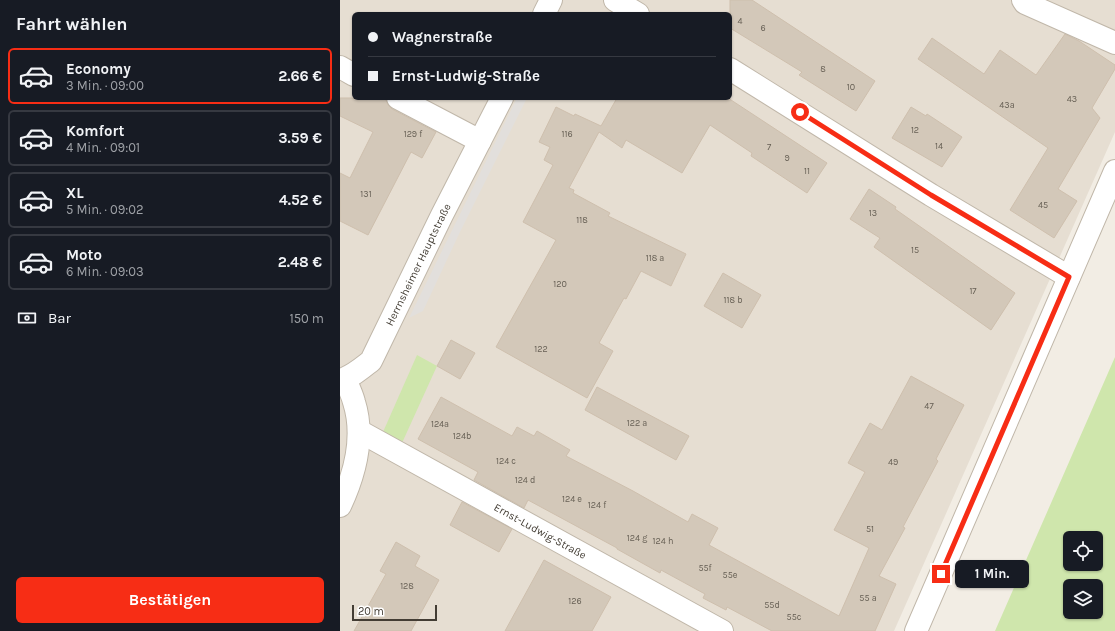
<!DOCTYPE html>
<html lang="de">
<head>
<meta charset="utf-8">
<style>
	:root { --surface:#171b24; --page:#242831; --text:#f1f3f6; --muted:#9ea1a6; --line:#363941; --accent:#f72d15 }
	body { margin:0; font-family:Karla,sans-serif; background:var(--page); color:var(--text); height:100vh; display:flex; flex-direction:column; font-size:15px; white-space:nowrap }
	* { box-sizing:border-box; margin:0 }
	p { font-size:13px; color:var(--muted) }
	.icon { flex:none; width:22px; height:22px; fill:none; stroke:currentColor; stroke-width:2; stroke-linecap:round; stroke-linejoin:round }
	.map { position:relative; flex:1; overflow:hidden }
	.details { display:flex; flex-direction:column; background:var(--surface); width:340px }
	.details>* { flex:none }
	.guide { position:absolute; left:12px; top:12px; width:380px; height:88px; border-radius:6px; box-shadow:0 1px 3px #0004; display:grid; align-content:center; height:88px; padding:0 16px; background:var(--surface) }
	.fabs { position:absolute; left:723px; top:531px; display:grid; gap:8px }
	.fabs a { display:grid; place-items:center; width:40px; height:40px; border-radius:6px; background:var(--surface); box-shadow:0 1px 3px #0004; font-size:20px }
	.scale { position:absolute; left:12px; bottom:10px; width:85px; box-sizing:border-box; padding-left:4px; border:2px solid #433d34; border-top:0; font-size:11px; line-height:14px; white-space:nowrap; color:#433d34; -webkit-text-stroke:3px #fff; paint-order:stroke }
	.end { position:absolute; width:18px; height:18px; margin:-9px; border:5px solid #f72d15; background:#fff; box-shadow:0 0 0 2px #fff }
	.from { border-radius:50% }
	.bubble { position:absolute; height:28px; border-radius:6px; background:var(--surface); box-shadow:0 1px 3px #0004; font-size:13px; font-weight:700; line-height:28px; text-align:center }
	.guide b { display:flex; align-items:center; gap:14px; height:38px; font-size:15px }
	.guide b+b { border-top:1px solid var(--line) }
	.guide i { width:10px; height:10px; background:var(--text) }
	ul { padding:0; list-style:none }
	li { display:flex; align-items:center; gap:12px; height:56px; margin:0 8px 6px; padding:0 8px; border:2px solid var(--line); border-radius:6px }
	li div { flex:1 }
	li b { display:block; font-size:15px }
	li em { font-style:normal; font-weight:700 }
	li.current { border-color:var(--accent) }
	li>.icon { width:36px; height:36px; stroke-width:1.5 }
	h2 { padding:0 16px; font-size:18px; line-height:48px }
	.pay { display:flex; align-items:center; gap:10px; height:44px; padding:0 16px; font-size:15px }
	.pay p { margin-inline-start:auto }
	.cta { display:flex; gap:8px; margin-top:auto; padding:8px 16px }
	.cta a { flex:1; height:46px; border-radius:6px; background:var(--accent); color:#fff; font-size:16px; font-weight:700; line-height:46px; text-align:center }
	main { display:flex; flex:1; min-height:0 }
	.map>svg:first-child { display:block }
	.residential { fill:#e6ded2; fill-rule:evenodd }
	.green { fill:#cfe6ac; fill-rule:evenodd }
	.parking { fill:#e2dfdc }
	.building { fill:#d3c8b9; stroke:#cebfad }
	.lines { fill:none; stroke-linecap:round; stroke-linejoin:round }
	.minor-casing { stroke:#c0b7a9; stroke-width:24 }
	.minor { stroke:#fff; stroke-width:22 }
	.route { stroke:#f72d15; stroke-width:5 }
	.labels { text-anchor:middle; stroke-width:3; stroke-linejoin:round; paint-order:stroke }
	.number-label { font-size:9px; fill:#676055 }
	.street-label { font-size:11px; fill:#433d34; stroke:#fff }
</style>
</head>
<body>
<main>
<section class="details">
<h2>Fahrt wählen</h2>
<ul>
<li class="current"><svg class="icon" aria-label="car" viewBox="0 0 24 24"><path d="M5 17H2v-5l4-1 3-4h7l3 4 3 1v5h-3M9 17h6M6 11h13"/><circle cx="7" cy="17" r="2"/><circle cx="17" cy="17" r="2"/></svg><div><b>Economy</b><p>3 Min. · 09:00</p></div><em>2.66 €</em></li>
<li><svg class="icon" aria-label="car" viewBox="0 0 24 24"><path d="M5 17H2v-5l4-1 3-4h7l3 4 3 1v5h-3M9 17h6M6 11h13"/><circle cx="7" cy="17" r="2"/><circle cx="17" cy="17" r="2"/></svg><div><b>Komfort</b><p>4 Min. · 09:01</p></div><em>3.59 €</em></li>
<li><svg class="icon" aria-label="car" viewBox="0 0 24 24"><path d="M5 17H2v-5l4-1 3-4h7l3 4 3 1v5h-3M9 17h6M6 11h13"/><circle cx="7" cy="17" r="2"/><circle cx="17" cy="17" r="2"/></svg><div><b>XL</b><p>5 Min. · 09:02</p></div><em>4.52 €</em></li>
<li><svg class="icon" aria-label="car" viewBox="0 0 24 24"><path d="M5 17H2v-5l4-1 3-4h7l3 4 3 1v5h-3M9 17h6M6 11h13"/><circle cx="7" cy="17" r="2"/><circle cx="17" cy="17" r="2"/></svg><div><b>Moto</b><p>6 Min. · 09:03</p></div><em>2.48 €</em></li>
</ul>
<div class="pay"><svg class="icon" aria-label="cash" viewBox="0 0 24 24"><path d="M3 7h18v10H3z"/><circle cx="12" cy="12" r="2"/></svg>Bar<p>150 m</p></div>
<div class="cta"><a>Bestätigen</a></div>
</section>
<div class="map">
<svg width="775" height="631" viewBox="0 0 775 631">
	<rect width="100%" height="100%" fill="#f2ede4"/>
	<path class="residential" d="M0,0h775v132l-221,499h-554zM14,14h376v84h-376z"/>
	<g class="green">
		<polygon points="77,355 97,366 62,443 43,432"/>
		<path d="M775,357v274h-120zM730,538h26v26h-26zM730,586h26v26h-26z"/>
	</g>
	<polygon class="parking" points="177,98 187,98 119,234 83,311 69,318"/>
	<g class="building">
		<polygon points="390,0 412,0 535,81 516,111 459,75 462,72 390,28"/>
		<polygon points="725,34 739,41 775,65 775,69 752,108 760,118 718,189 737,201 714,238 670,210 708,148 578,59 592,38 644,74 660,50 696,75"/>
		<polygon points="0,98 42,98 46,100 48,105 52,109 96,132 82,158 71,152 28,235 0,221 0,173 10,178 33,132 0,116"/>
		<polygon points="277,98 388,98 487,163 467,193 411,156 412,153 370,125 342,173 286,140 282,148 259,132 229,188 234,190 233,193 270,213 268,216 346,254 331,286 301,271 286,299 284,298 259,343 273,351 247,398 156,347 216,240 183,222 213,165 204,160 210,147 199,142 216,107 234,116 235,114 261,126"/>
		<polygon points="571,107 586,116 587,114 622,137 602,167 552,138"/>
		<polygon points="529,189 556,207 555,209 675,293 651,330 534,247 540,238 510,219"/>
		<polygon points="383,273 421,295 402,328 364,306"/>
		<polygon points="111,340 135,353 120,379 97,366"/>
		<polygon points="571,376 624,405 596,459 598,461 563,527 565,528 539,576 556,584 535,631 432,631 387,607 386,610 363,598 365,594 321,570 320,573 277,549 277,548 188,500 184,508 134,480 138,472 78,439 101,397 172,436 177,427 194,436 197,431 230,450 226,456 293,491 348,522 352,514 378,528 369,545 499,616 529,548 494,530 525,472 508,463 530,423 542,430"/>
		<polygon points="257,387 349,436 336,460 245,410"/>
		<polygon points="122,502 172,529 159,552 110,525"/>
		<polygon points="56,542 80,556 75,566 99,580 71,631 14,631 46,574 40,571"/>
		<polygon points="204,560 271,597 252,631 165,631"/>
	</g>
	<g class="lines">
		<defs>
			<g id="minor">
				<polyline points="275,0 298,14"/>
				<polyline points="683,0 685,3 775,43"/>
				<polyline points="204,14 211,0"/>
				<polyline points="0,67 14,75"/>
				<polyline points="390,69 591,195 729,277"/>
				<polyline points="58,98 140,141"/>
				<path id="s1" d="M0,380c12,-3 22,-12 31,-19l71,-146 60,-117"/>
				<path id="s2" d="M19,431l363,200"/>
				<path d="M0,506c15,-32 25,-69 14,-104 -2,-8 -6,-16 -9,-23"/>
				<polyline points="576,631 775,171"/>
			</g>
		</defs>
		<use href="#minor" class="minor-casing"/>
		<use href="#minor" class="minor"/>
	</g>
	<g class="lines">
		<polyline class="route" points="460,112 591,195 729,277 601,574"/>
	</g>
	<g class="labels">
		<g class="number-label">
			<text x="400" y="24">4</text>
			<text x="423" y="31">6</text>
			<text x="483" y="72">8</text>
			<text x="511" y="90">10</text>
			<text x="732" y="102">43</text>
			<text x="667" y="108">43a</text>
			<text x="575" y="133">12</text>
			<text x="73" y="137">129 f</text>
			<text x="227" y="137">116</text>
			<text x="599" y="149">14</text>
			<text x="429" y="150">7</text>
			<text x="447" y="161">9</text>
			<text x="467" y="174">11</text>
			<text x="26" y="197">131</text>
			<text x="703" y="208">45</text>
			<text x="533" y="216">13</text>
			<text x="242" y="223">118</text>
			<text x="575" y="253">15</text>
			<text x="315" y="261">118 a</text>
			<text x="220" y="287">120</text>
			<text x="633" y="294">17</text>
			<text x="393" y="303">118 b</text>
			<text x="201" y="352">122</text>
			<text x="589" y="409">47</text>
			<text x="297" y="426">122 a</text>
			<text x="100" y="427">124a</text>
			<text x="122" y="439">124b</text>
			<text x="166" y="464">124 c</text>
			<text x="553" y="465">49</text>
			<text x="185" y="483">124 d</text>
			<text x="232" y="502">124 e</text>
			<text x="257" y="508">124 f</text>
			<text x="530" y="532">51</text>
			<text x="297" y="541">124 g</text>
			<text x="323" y="544">124 h</text>
			<text x="365" y="571">55f</text>
			<text x="390" y="578">55e</text>
			<text x="67" y="589">128</text>
			<text x="528" y="601">55 a</text>
			<text x="235" y="604">126</text>
			<text x="432" y="608">55d</text>
			<text x="454" y="620">55c</text>
		</g>
		<g class="street-label">
			<text dy="4" stroke="none"><textPath href="#s1" startOffset="144">Herrnsheimer Hauptstraße</textPath></text>
			<text dy="4" stroke="none"><textPath href="#s2" startOffset="207">Ernst-Ludwig-Straße</textPath></text>
		</g>
	</g>
</svg>
<div class="fabs">
<a><svg class="icon" aria-label="locate" viewBox="0 0 24 24"><circle cx="12" cy="12" r="6"/><path d="M12 2v4M12 18v4M2 12h4M18 12h4"/></svg></a>
<a><svg class="icon" aria-label="layers" viewBox="0 0 24 24"><path d="M12 4l9 5-9 5-9-5zM3 14l9 5 9-5"/></svg></a>
</div>
<div class="scale">20 m</div>
<i class="end from" style="left:460px;top:112px"></i>
<i class="end" style="left:601px;top:574px"></i>
<div class="bubble" style="left:615px;top:560px;width:74px">1 Min.</div>
<div class="guide">
<b><i class="from"></i>Wagnerstraße</b>
<b><i></i>Ernst-Ludwig-Straße</b>
</div>
</div>
</main>
</body>
</html>
